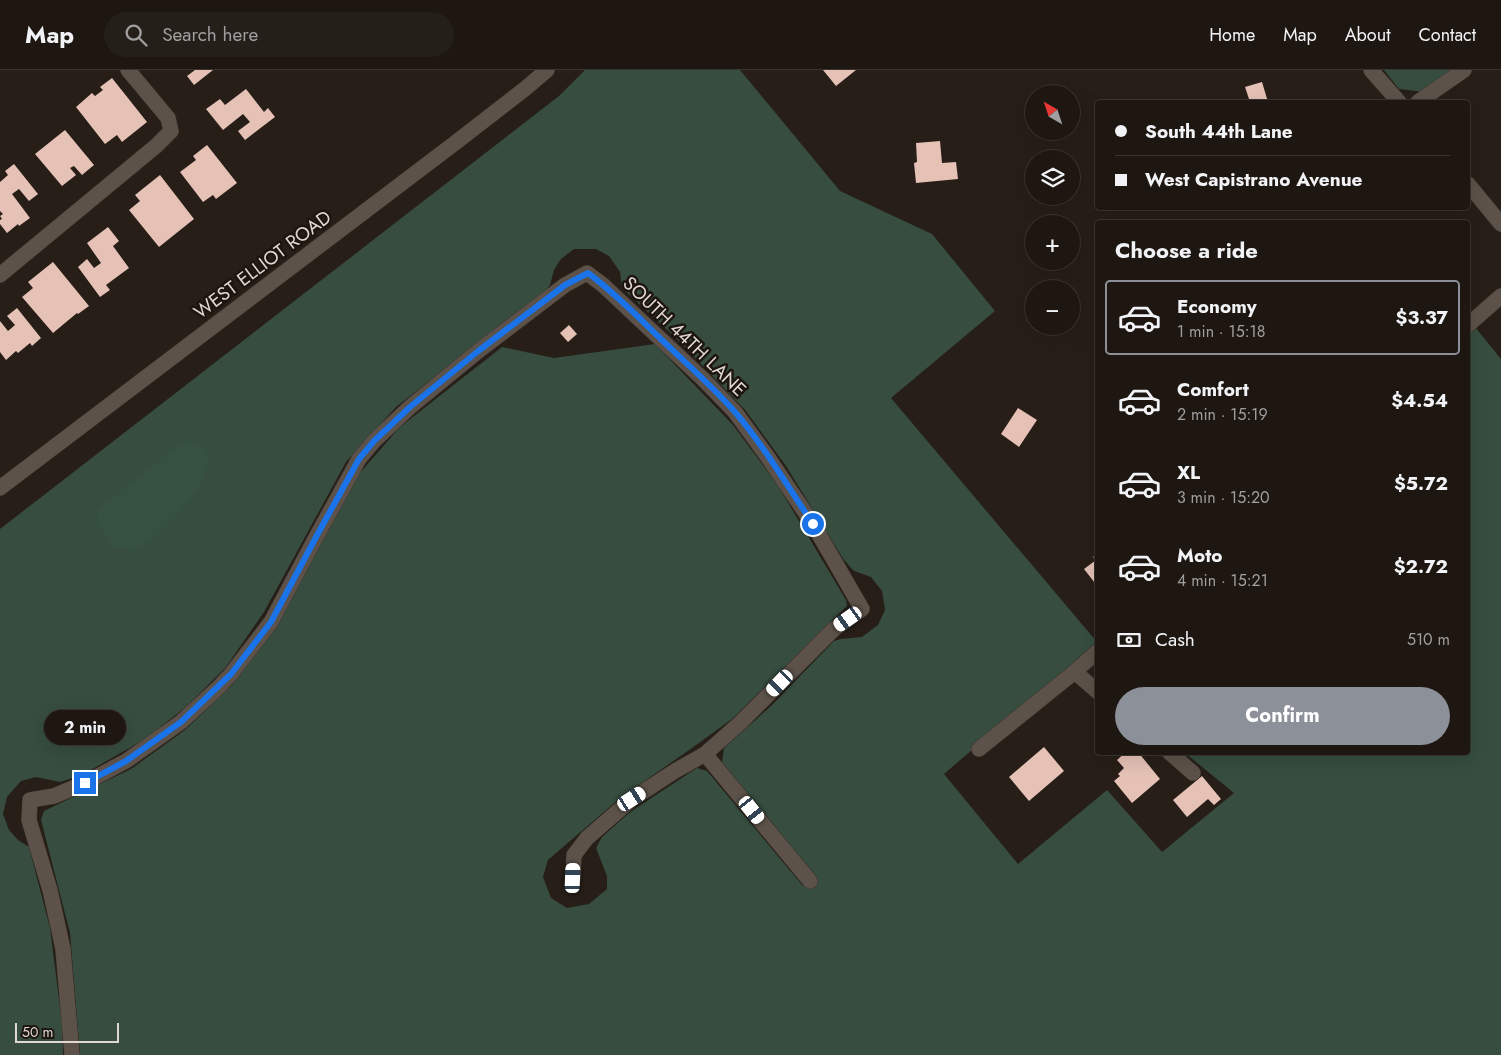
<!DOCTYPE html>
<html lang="en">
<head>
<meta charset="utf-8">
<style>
	:root { --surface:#1d1611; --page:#251f1a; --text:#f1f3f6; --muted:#a09f9f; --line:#3b3531; --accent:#8c9099 }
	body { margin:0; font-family:Jost,sans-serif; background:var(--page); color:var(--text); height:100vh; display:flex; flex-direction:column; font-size:19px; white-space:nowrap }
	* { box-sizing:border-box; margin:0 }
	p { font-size:16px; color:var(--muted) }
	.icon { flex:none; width:28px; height:28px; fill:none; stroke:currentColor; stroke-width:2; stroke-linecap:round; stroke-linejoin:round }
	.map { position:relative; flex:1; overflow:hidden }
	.side { position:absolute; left:1095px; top:150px; width:375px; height:535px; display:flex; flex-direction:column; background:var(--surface); border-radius:5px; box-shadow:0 5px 20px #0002,0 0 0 1px var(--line) }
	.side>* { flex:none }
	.hud { position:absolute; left:1095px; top:30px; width:375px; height:110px; border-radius:5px; box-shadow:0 5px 20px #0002,0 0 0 1px var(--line); display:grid; align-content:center; height:110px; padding:0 20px; background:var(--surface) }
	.needle { width:32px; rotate:321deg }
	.fabs { position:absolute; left:1025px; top:15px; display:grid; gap:10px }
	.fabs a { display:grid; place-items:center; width:55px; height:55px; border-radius:50%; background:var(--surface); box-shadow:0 5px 20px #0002,0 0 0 1px var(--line); font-size:25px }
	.scale { position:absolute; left:15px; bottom:12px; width:104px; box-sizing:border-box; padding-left:5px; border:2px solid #ded7d2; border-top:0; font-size:14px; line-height:18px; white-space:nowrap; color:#ded7d2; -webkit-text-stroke:4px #1e150e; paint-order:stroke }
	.end { position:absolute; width:22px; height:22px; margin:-11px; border:6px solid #1a73e8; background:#fff; box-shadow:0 0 0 2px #fff }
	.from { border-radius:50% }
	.bubble { position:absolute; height:35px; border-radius:18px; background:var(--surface); box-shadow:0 5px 20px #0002,0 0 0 1px var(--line); font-size:16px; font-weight:700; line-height:35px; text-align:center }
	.car { position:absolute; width:15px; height:30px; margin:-15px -8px; border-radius:6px; box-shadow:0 0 4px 1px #0007; background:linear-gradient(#fff 24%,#345 0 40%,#fff 0 76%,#345 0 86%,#fff 0) }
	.hud b { display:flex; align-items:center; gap:18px; height:48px; font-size:19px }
	.hud b+b { border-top:1px solid var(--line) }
	.hud i { width:12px; height:12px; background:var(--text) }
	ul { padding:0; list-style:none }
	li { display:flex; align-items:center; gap:15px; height:75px; margin:0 10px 8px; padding:0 10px; border:2px solid transparent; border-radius:5px }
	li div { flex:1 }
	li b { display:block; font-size:19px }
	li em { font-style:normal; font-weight:700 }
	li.selected { border-color:var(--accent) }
	li>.icon { width:45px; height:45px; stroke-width:1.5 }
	h2 { padding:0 20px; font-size:22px; line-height:60px }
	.pay { display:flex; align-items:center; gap:12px; height:55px; padding:0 20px; font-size:19px }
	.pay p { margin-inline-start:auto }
	.primary-button { display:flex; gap:10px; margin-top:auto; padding:10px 20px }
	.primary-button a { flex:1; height:58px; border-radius:30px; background:var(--accent); color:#fff; font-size:20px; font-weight:700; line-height:58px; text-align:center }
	header { display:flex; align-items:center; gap:30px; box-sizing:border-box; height:70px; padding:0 25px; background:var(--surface); border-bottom:1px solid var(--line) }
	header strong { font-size:24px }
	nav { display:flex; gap:28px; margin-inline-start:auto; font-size:18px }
	.search { width:350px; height:45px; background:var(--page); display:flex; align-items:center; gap:12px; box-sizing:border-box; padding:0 18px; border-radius:28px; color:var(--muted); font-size:19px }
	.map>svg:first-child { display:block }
	.green { fill:#364d3f }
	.forest { fill:#365141 }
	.building { fill:#e5c1b6 }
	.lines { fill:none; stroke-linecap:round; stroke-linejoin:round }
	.minor-casing { stroke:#413831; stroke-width:16 }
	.minor { stroke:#5c5249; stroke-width:15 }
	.route { stroke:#1a73e8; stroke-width:6 }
	.labels { text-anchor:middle; stroke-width:5; stroke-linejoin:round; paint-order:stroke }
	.street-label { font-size:19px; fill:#ded7d2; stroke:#1e150e }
</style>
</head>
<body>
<header>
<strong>Map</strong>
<div class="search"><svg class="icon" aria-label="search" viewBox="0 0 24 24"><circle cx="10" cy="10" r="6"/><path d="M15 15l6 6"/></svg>Search here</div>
<nav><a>Home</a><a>Map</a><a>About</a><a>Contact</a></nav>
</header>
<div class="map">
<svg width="1501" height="985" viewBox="0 0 1501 985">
	<rect width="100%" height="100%" fill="#271e17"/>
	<g class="green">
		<polygon points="585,0 740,0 840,121 932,164 995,241 891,328 1097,572 944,704 1018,794 1107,720 1162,782 1234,723 1185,683 1468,682 1468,263 1475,257 1501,289 1501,985 80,985 70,863 41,750 44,741 131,699 185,660 233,614 279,552 358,405 400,357 502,277 554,288 655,274 733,355 777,414 846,530 847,536 732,649 692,678 619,729 548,790 543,807 551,828 567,838 589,834 607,819 607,806 596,778 602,767 630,742 697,698 707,701 803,816 816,806 722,692 724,678 772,635 834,571 841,569 862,567 878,555 885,540 882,521 871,507 854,501 844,490 786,396 746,341 678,270 622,218 620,202 609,186 596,179 574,179 561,189 554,200 550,215 545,221 396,337 346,392 264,542 226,597 187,636 145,669 82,705 60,712 36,707 21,711 7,727 3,744 9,760 18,770 29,777 50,858 62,953 63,985 0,985 0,459 559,26"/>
		<polygon points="1384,0 1455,0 1425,22 1399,19"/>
	</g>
	<polygon class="forest" points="194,372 204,379 209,388 200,418 162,461 135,481 112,476 98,456 98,439 180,373"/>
	<g class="building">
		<polygon points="195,0 213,0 194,15 187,6"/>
		<polygon points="823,0 856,0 836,16"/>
		<polygon points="112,8 147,52 122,72 117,65 105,74 76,37 92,23 95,26 103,20 100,17"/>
		<polygon points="1262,12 1268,32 1250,32 1245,17"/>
		<polygon points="246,19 264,42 268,38 275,47 245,70 238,61 250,52 243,44 223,60 206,39 220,29 225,35"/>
		<polygon points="65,60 94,95 82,105 74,96 70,98 76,105 62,116 35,84"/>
		<polygon points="940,71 942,93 956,92 958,109 916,113 914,93 917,92 916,73"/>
		<polygon points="207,75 237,113 216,129 213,125 203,132 180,102 196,90 193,86"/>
		<polygon points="14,94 38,124 29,131 19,119 12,124 30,148 19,156 18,154 7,163 0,154 0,150 2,149 0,146 3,144 0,141 0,112 8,105 5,101"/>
		<polygon points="160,105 194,149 159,177 129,140 140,131 135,125"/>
		<polygon points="108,157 119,171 113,176 129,198 106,215 110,220 100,227 78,197 87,189 94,198 101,193 87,173"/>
		<polygon points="53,192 89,236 78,244 77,243 53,263 22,227 33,218 28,212"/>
		<polygon points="17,238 41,268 32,276 30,273 18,283 16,281 6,290 0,282 0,251 8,261 15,255 7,246"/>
		<polygon points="569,255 577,264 568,272 560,263"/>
		<polygon points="1018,338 1037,350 1019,377 1001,364"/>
		<polygon points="1098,484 1098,517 1084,499 1096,490 1093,487"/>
		<polygon points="1044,677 1064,701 1029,731 1009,707"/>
		<polygon points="1126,682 1138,682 1160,709 1132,733 1114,711 1120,706 1118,704 1124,698 1117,690"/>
		<polygon points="1202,706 1221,729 1214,735 1208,729 1187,747 1173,730"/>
	</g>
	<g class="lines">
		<defs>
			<g id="minor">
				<polyline points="1371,0 1399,32"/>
				<polyline points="1418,32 1464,0"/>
				<polyline points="1468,114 1501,154"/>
				<polyline points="0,205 156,76 171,61 168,48 128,0"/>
				<polyline points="1468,255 1501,226"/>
				<polyline points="0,418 455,73 526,18 547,0"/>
				<polyline points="1075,602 1098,622"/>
				<polyline points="979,679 1072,604 1098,581"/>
				<polyline points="1169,682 1193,703"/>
				<polyline points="705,684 810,811"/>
				<polyline points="72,985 63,879 50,820 29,750 30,730 54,726 85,713 126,691 181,652 219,617 231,604 271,552 315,469 359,389 374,371 410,337 477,282 565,215 587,203 603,215 704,310 735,342 767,386 813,454 862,539 834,559 740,653 705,684 675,701 632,729 587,768 574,785 573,808"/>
			</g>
		</defs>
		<use href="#minor" class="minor-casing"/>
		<use href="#minor" class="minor"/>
	</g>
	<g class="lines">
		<path class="route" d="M85,713l41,-22 55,-39 50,-48 40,-52 44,-83 44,-80 15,-18 36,-34 67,-55 88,-67 23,-12c27,20 51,45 76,69 24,23 49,45 71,70 29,34 53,75 78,112"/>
	</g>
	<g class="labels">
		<g class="street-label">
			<text transform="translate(262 194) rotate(-37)" y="7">WEST ELLIOT ROAD</text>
			<text transform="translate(685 266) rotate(44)" y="7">SOUTH 44TH LANE</text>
		</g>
	</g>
</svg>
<div class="fabs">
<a><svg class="needle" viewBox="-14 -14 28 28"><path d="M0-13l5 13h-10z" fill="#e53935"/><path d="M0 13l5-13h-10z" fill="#a09f9f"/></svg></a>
<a><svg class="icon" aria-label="layers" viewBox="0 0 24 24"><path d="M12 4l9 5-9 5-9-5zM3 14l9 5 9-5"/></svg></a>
<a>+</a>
<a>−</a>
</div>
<div class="scale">50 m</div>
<i class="end from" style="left:813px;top:454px"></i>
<i class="end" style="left:85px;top:713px"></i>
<div class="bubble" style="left:44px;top:640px;width:82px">2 min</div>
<i class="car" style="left:848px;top:549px;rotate:235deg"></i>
<i class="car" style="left:780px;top:613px;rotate:224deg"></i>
<i class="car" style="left:632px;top:729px;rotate:57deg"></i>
<i class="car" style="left:752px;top:740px;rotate:141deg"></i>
<i class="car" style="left:573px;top:808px;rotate:2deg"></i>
<div class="hud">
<b><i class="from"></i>South 44th Lane</b>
<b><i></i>West Capistrano Avenue</b>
</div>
<section class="side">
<h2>Choose a ride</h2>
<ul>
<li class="selected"><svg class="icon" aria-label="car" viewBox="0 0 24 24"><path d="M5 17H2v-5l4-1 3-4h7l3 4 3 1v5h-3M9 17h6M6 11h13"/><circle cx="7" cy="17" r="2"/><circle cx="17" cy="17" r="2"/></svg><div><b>Economy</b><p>1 min · 15:18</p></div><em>$3.37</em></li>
<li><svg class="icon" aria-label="car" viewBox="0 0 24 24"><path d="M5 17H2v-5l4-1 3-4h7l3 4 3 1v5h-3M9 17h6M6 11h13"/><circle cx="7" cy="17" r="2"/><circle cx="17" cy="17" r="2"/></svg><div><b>Comfort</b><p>2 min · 15:19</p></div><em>$4.54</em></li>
<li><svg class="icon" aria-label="car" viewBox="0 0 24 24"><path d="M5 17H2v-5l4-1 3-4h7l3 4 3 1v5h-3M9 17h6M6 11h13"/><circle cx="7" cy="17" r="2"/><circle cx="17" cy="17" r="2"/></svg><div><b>XL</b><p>3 min · 15:20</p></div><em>$5.72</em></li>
<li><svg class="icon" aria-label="car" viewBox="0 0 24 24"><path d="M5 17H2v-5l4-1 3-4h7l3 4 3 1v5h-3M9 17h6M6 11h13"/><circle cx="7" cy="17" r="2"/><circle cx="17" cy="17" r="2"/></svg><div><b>Moto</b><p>4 min · 15:21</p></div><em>$2.72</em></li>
</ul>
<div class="pay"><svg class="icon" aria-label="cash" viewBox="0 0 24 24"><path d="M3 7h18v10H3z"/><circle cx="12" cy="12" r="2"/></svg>Cash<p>510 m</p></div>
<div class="primary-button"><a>Confirm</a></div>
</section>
</div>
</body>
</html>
